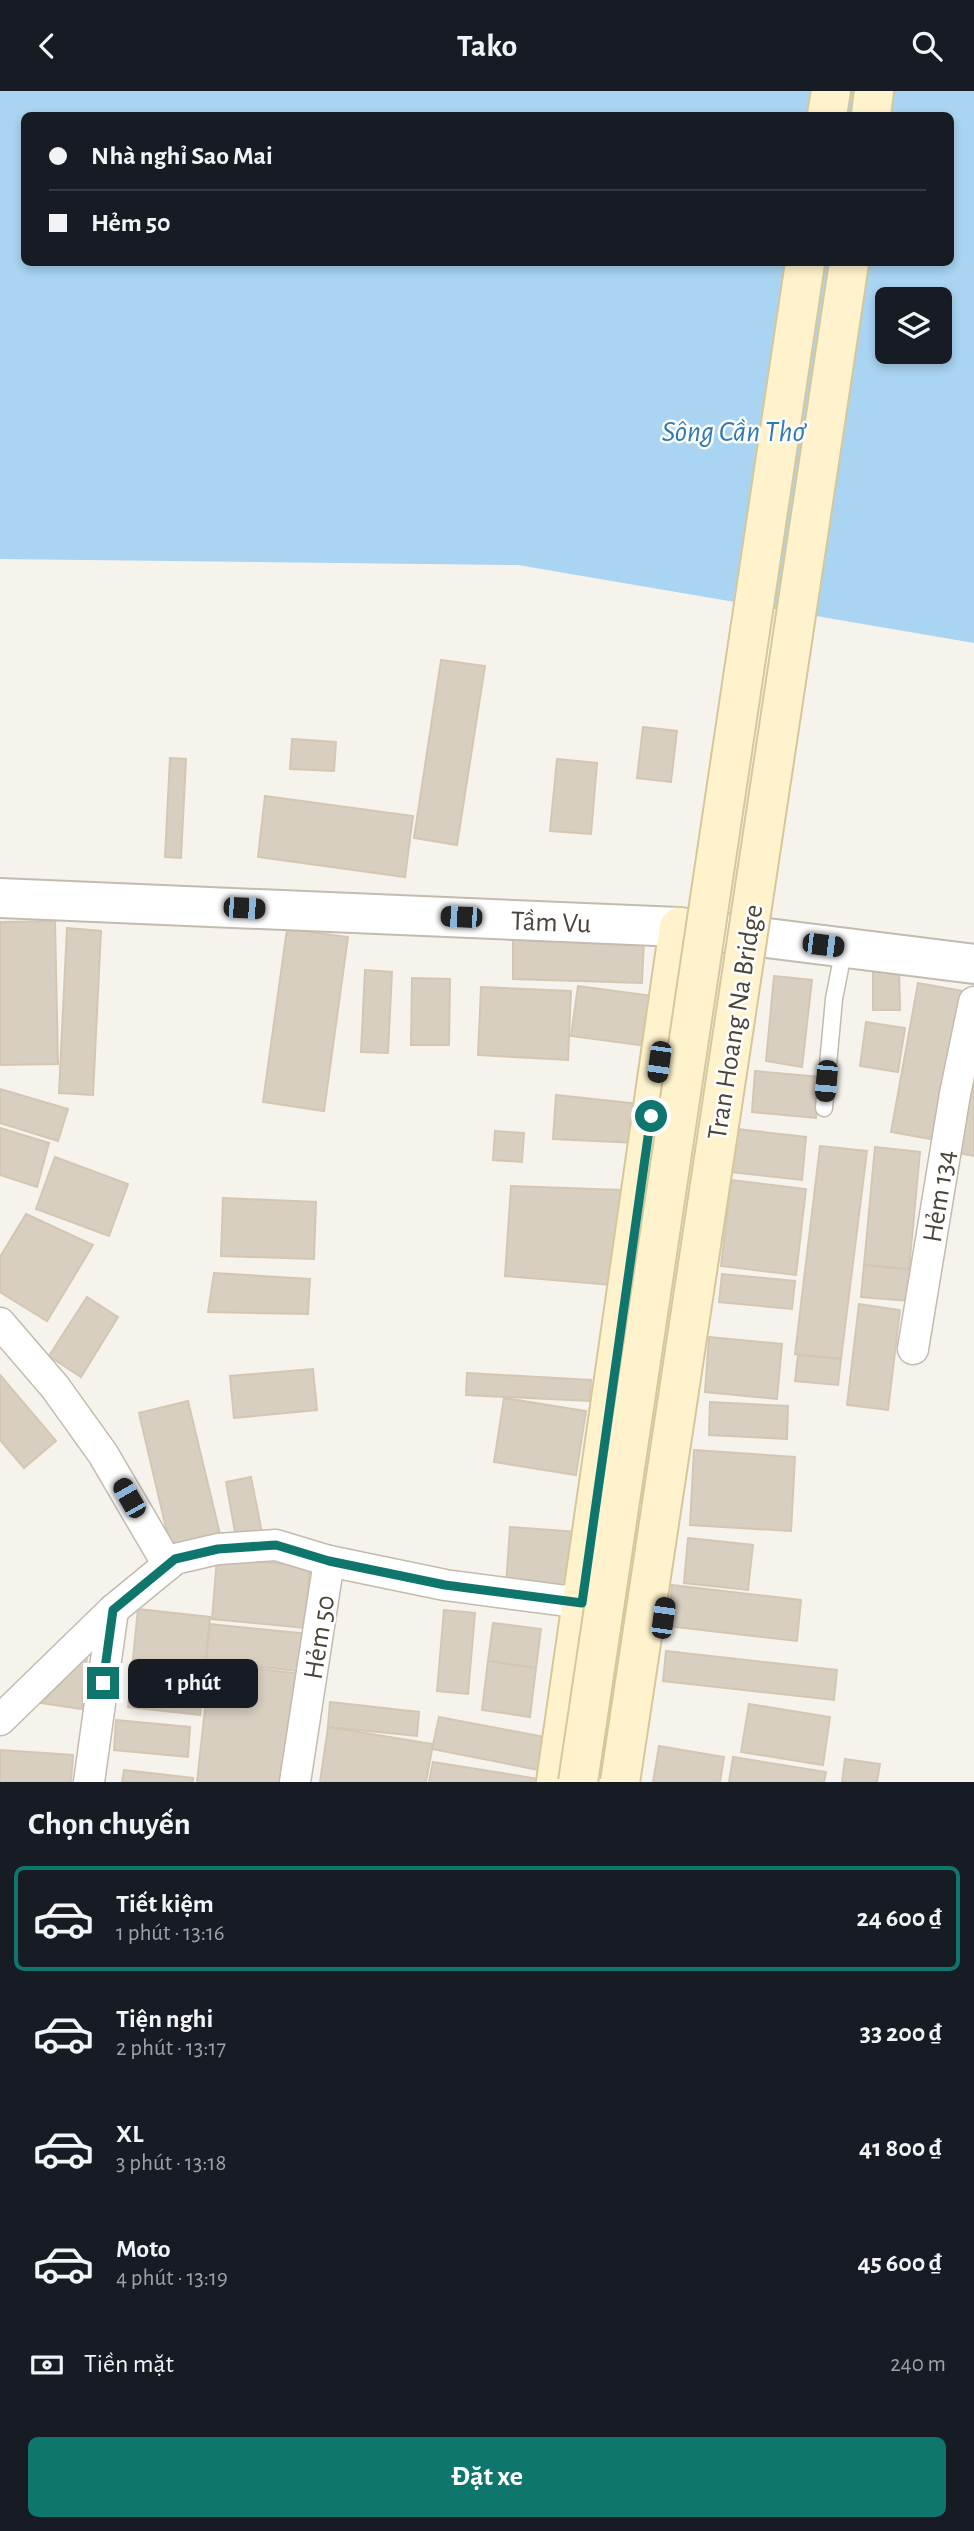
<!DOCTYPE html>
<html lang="vi">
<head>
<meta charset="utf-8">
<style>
	:root { --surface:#171b24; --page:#242831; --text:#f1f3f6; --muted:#9ea1a6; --line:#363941; --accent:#0f766e }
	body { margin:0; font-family:"Alegreya Sans",sans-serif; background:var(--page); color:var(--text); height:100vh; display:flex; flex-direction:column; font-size:26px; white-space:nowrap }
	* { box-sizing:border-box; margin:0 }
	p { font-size:23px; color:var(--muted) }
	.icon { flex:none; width:38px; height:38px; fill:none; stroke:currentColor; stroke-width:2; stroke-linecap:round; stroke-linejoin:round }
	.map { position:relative; height:1691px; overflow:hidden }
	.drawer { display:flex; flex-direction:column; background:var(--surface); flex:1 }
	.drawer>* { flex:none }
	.banner { position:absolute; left:21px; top:21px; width:933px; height:154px; border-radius:10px; box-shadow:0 4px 10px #0003; display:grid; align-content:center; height:154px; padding:0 28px; background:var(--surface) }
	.tools { position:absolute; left:875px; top:196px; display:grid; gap:14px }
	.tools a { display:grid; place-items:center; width:77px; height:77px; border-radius:10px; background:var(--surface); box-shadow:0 4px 10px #0003; font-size:35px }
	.end { position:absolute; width:32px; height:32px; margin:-16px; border:9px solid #0f766e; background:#fff; box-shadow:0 0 0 4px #fff }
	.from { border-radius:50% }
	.bubble { position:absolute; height:49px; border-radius:10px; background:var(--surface); box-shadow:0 4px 10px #0003; font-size:23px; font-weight:600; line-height:49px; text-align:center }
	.car { position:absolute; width:21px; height:42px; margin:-21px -10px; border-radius:9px; box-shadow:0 0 5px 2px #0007; background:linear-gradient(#222 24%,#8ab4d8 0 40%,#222 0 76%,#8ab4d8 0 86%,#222 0) }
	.banner b { display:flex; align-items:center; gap:24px; height:66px; font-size:26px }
	.banner b+b { border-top:2px solid var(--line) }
	.banner i { width:18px; height:18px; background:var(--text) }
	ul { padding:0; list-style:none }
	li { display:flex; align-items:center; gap:21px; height:105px; margin:0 14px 10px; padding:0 14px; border:4px solid transparent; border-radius:10px }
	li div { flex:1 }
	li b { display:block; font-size:26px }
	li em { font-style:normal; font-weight:600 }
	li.selected { border-color:var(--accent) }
	li>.icon { width:63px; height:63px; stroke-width:1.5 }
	h2 { padding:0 28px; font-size:32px; line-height:84px }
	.pay { display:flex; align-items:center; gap:18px; height:77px; padding:0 28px; font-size:26px }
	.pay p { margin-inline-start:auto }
	.primary-button { display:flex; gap:14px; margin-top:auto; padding:14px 28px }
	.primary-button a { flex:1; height:80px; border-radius:10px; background:var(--accent); color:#fff; font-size:28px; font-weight:600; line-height:80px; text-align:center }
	header { display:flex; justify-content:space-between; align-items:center; height:91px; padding:0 28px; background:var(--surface); font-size:32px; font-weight:600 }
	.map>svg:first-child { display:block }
	.water { fill:#a9d4f2; fill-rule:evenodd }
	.building { fill:#d8cfc1; stroke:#d3c7b4; stroke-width:2 }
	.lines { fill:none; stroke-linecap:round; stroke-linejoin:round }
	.service-casing { stroke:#c2bbae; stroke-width:19 }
	.minor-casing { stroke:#c2bbae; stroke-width:33 }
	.tertiary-casing { stroke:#c2bbae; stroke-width:42 }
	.secondary-casing { stroke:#d6c79b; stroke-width:42 }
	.service { stroke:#fff; stroke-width:16 }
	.minor { stroke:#fff; stroke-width:30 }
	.tertiary { stroke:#fff; stroke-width:38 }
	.secondary { stroke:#fff3cd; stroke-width:38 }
	.secondary-bridge-casing { stroke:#d6c79b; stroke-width:42; stroke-linecap:butt }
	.secondary-bridge { stroke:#fff3cd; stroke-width:38 }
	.route { stroke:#0f766e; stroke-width:9 }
	.labels { text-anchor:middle; stroke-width:5; stroke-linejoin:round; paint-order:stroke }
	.street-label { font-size:28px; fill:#4b4439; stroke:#fff }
	.water-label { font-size:30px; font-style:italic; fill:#2e7ab2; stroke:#fff }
</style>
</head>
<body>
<header><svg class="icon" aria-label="back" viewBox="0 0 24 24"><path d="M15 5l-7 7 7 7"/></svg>Tako<svg class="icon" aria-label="search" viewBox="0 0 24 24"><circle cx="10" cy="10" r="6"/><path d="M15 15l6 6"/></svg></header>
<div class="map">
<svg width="974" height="1691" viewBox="0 0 974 1691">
	<rect width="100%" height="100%" fill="#f6f3ec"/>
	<path class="water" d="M0,0h974v552l-456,-78 -518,-6zM24,24h926v148h-926zM887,208h53v53h-53z"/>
	<g class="building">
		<polygon points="441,569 485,575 457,754 414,747"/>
		<polygon points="643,636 677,640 671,691 637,687"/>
		<polygon points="292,648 336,651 334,680 290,678"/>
		<polygon points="170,667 186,668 181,767 165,766"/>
		<polygon points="557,668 597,672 591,743 550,740"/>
		<polygon points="265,705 413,725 405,786 258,766"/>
		<polygon points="55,830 58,973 0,974 0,831"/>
		<polygon points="67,837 101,840 93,1004 59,1002"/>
		<polygon points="287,838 348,846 324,1020 263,1011"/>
		<polygon points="513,845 644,848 642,892 513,888"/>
		<polygon points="873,870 899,870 900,919 873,919"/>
		<polygon points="365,879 392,881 388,962 361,961"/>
		<polygon points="774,885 812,889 802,976 766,970"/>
		<polygon points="412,887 450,888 449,954 411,954"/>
		<polygon points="918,892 963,900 936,1049 891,1041"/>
		<polygon points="578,895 653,905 646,955 571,945"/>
		<polygon points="481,896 571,900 568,969 478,964"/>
		<polygon points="866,931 905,937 898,981 860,975"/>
		<polygon points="755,980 821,986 816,1027 752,1021"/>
		<polygon points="974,989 974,1065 958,1062"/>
		<polygon points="0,998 68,1018 58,1050 0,1032"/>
		<polygon points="556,1004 639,1013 636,1052 553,1048"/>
		<polygon points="0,1037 49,1052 37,1096 0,1084"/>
		<polygon points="737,1038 806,1046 802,1089 732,1081"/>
		<polygon points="495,1040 524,1042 522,1071 493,1069"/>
		<polygon points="820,1055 867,1060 841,1268 795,1263"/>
		<polygon points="875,1056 920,1061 909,1178 864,1174"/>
		<polygon points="55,1066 128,1093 109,1145 36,1118"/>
		<polygon points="731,1089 806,1098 796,1184 721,1175"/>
		<polygon points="511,1095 622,1099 611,1194 505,1185"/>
		<polygon points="223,1107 316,1111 314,1168 221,1165"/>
		<polygon points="26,1123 93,1154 47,1230 0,1201 0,1166"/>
		<polygon points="864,1174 912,1179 909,1210 861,1206"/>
		<polygon points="214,1182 310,1188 308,1223 208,1221"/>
		<polygon points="722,1183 795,1190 792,1218 719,1211"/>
		<polygon points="87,1206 118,1226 81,1286 49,1265"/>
		<polygon points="859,1213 900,1219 888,1319 847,1314"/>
		<polygon points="709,1246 782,1253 777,1308 705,1301"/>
		<polygon points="798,1264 841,1268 838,1294 795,1290"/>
		<polygon points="313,1278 317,1319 234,1327 230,1285"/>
		<polygon points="467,1282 591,1289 590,1310 466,1304"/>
		<polygon points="0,1284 56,1350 24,1377 0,1349"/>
		<polygon points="504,1307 586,1320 576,1384 494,1371"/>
		<polygon points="188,1310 220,1443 170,1454 139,1322"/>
		<polygon points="710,1311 788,1315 787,1348 709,1344"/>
		<polygon points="694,1359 795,1366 791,1440 690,1434"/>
		<polygon points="251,1386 263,1447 237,1452 226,1391"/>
		<polygon points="510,1436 578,1441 574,1500 506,1495"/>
		<polygon points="688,1447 753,1454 748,1499 684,1492"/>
		<polygon points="217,1467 310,1475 305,1537 212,1528"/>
		<polygon points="672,1494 801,1509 797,1550 668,1535"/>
		<polygon points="138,1518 210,1526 200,1624 128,1616"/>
		<polygon points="444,1519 475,1522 468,1603 437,1600"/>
		<polygon points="493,1532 541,1538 536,1577 488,1570"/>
		<polygon points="210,1533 309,1543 306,1581 206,1570"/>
		<polygon points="666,1560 837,1579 834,1609 663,1590"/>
		<polygon points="87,1565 82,1618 41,1612"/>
		<polygon points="488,1570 536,1577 530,1626 482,1619"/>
		<polygon points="210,1572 302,1583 287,1691 197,1691"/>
		<polygon points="330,1611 419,1621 417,1645 328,1636"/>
		<polygon points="749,1613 830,1626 823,1674 741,1661"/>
		<polygon points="439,1626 550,1647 544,1680 432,1658"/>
		<polygon points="116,1629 190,1636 188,1666 114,1659"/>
		<polygon points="328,1636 433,1653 426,1691 320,1691"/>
		<polygon points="659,1655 724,1666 720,1691 653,1691"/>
		<polygon points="0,1659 73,1664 71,1691 0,1691"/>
		<polygon points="733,1666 826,1681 824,1691 729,1691"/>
		<polygon points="845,1668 880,1673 877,1691 842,1691"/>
		<polygon points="433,1671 539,1688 539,1691 429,1691"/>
		<polygon points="124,1679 193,1687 193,1691 122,1691"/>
	</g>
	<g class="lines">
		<defs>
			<polyline id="service" points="824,1017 834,908 844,857"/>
			<g id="minor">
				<polyline points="0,1232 55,1296 103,1363 168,1474"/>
				<polyline points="913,1258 955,1003 974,911"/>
				<polyline points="329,1470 445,1494 582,1512"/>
				<polyline points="0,1629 113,1519 175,1468 218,1458 276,1454 329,1470 295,1691"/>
				<polyline points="89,1691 113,1519"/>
			</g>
			<polyline id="tertiary" points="0,807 679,836 974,873"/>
			<g id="secondary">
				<polyline points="827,24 831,0"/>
				<polyline points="871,24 874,0"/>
				<polyline points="556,1691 679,836"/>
			</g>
		</defs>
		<use href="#service" class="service-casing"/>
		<use href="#minor" class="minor-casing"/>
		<use href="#tertiary" class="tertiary-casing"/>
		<use href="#secondary" class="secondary-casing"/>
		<use href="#service" class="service"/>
		<use href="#minor" class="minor"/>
		<use href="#tertiary" class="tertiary"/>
		<use href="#secondary" class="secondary"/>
		<defs>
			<g id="secondary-bridge">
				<polyline points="578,1691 805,172"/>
				<polyline points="620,1691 849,172"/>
			</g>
		</defs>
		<use href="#secondary-bridge" class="secondary-bridge-casing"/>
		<use href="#secondary-bridge" class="secondary-bridge"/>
	</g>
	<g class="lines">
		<polyline class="route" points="103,1592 113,1519 175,1468 218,1458 276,1454 329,1470 445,1494 582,1512 651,1025"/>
	</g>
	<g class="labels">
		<g class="street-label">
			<text transform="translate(551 830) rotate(2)" y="10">Tầm Vu</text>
			<text transform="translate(734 931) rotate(-81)" y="10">Tran Hoang Na Bridge</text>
			<text transform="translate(938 1105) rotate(-81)" y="10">Hẻm 134</text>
			<text transform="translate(318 1546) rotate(-81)" y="10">Hẻm 50</text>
		</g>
		<g class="water-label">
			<text x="734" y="350">Sông Cần Thơ</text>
		</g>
	</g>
</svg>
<div class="tools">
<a><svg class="icon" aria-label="layers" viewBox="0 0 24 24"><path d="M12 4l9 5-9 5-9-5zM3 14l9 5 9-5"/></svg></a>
</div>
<i class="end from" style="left:651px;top:1025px"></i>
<i class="end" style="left:103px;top:1592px"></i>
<div class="bubble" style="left:128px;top:1568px;width:130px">1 phút</div>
<i class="car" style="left:244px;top:817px;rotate:93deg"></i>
<i class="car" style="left:461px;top:826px;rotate:272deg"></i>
<i class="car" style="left:823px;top:854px;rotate:97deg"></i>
<i class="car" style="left:659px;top:971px;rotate:188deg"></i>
<i class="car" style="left:826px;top:990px;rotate:185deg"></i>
<i class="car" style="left:129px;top:1407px;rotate:330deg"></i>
<i class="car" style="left:663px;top:1527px;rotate:8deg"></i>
<div class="banner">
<b><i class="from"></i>Nhà nghỉ Sao Mai</b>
<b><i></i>Hẻm 50</b>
</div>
</div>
<section class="drawer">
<h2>Chọn chuyến</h2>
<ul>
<li class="selected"><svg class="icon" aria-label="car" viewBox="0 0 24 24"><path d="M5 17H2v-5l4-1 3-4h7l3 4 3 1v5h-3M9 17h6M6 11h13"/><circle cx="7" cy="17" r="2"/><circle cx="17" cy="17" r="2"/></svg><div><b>Tiết kiệm</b><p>1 phút · 13:16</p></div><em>24 600 ₫</em></li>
<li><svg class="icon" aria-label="car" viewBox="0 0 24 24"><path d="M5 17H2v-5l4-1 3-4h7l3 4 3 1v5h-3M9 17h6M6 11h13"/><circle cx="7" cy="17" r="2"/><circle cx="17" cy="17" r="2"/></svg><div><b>Tiện nghi</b><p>2 phút · 13:17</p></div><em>33 200 ₫</em></li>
<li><svg class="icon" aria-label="car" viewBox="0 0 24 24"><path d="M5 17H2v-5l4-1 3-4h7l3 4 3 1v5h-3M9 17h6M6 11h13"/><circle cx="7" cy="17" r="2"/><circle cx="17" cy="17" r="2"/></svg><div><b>XL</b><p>3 phút · 13:18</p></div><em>41 800 ₫</em></li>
<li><svg class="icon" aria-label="car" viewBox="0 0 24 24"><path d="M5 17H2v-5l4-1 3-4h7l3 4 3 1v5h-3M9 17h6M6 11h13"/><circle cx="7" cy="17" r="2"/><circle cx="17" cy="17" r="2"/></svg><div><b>Moto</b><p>4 phút · 13:19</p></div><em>45 600 ₫</em></li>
</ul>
<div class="pay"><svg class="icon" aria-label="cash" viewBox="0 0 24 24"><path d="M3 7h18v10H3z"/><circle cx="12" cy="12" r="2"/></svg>Tiền mặt<p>240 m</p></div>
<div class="primary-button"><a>Đặt xe</a></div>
</section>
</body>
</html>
